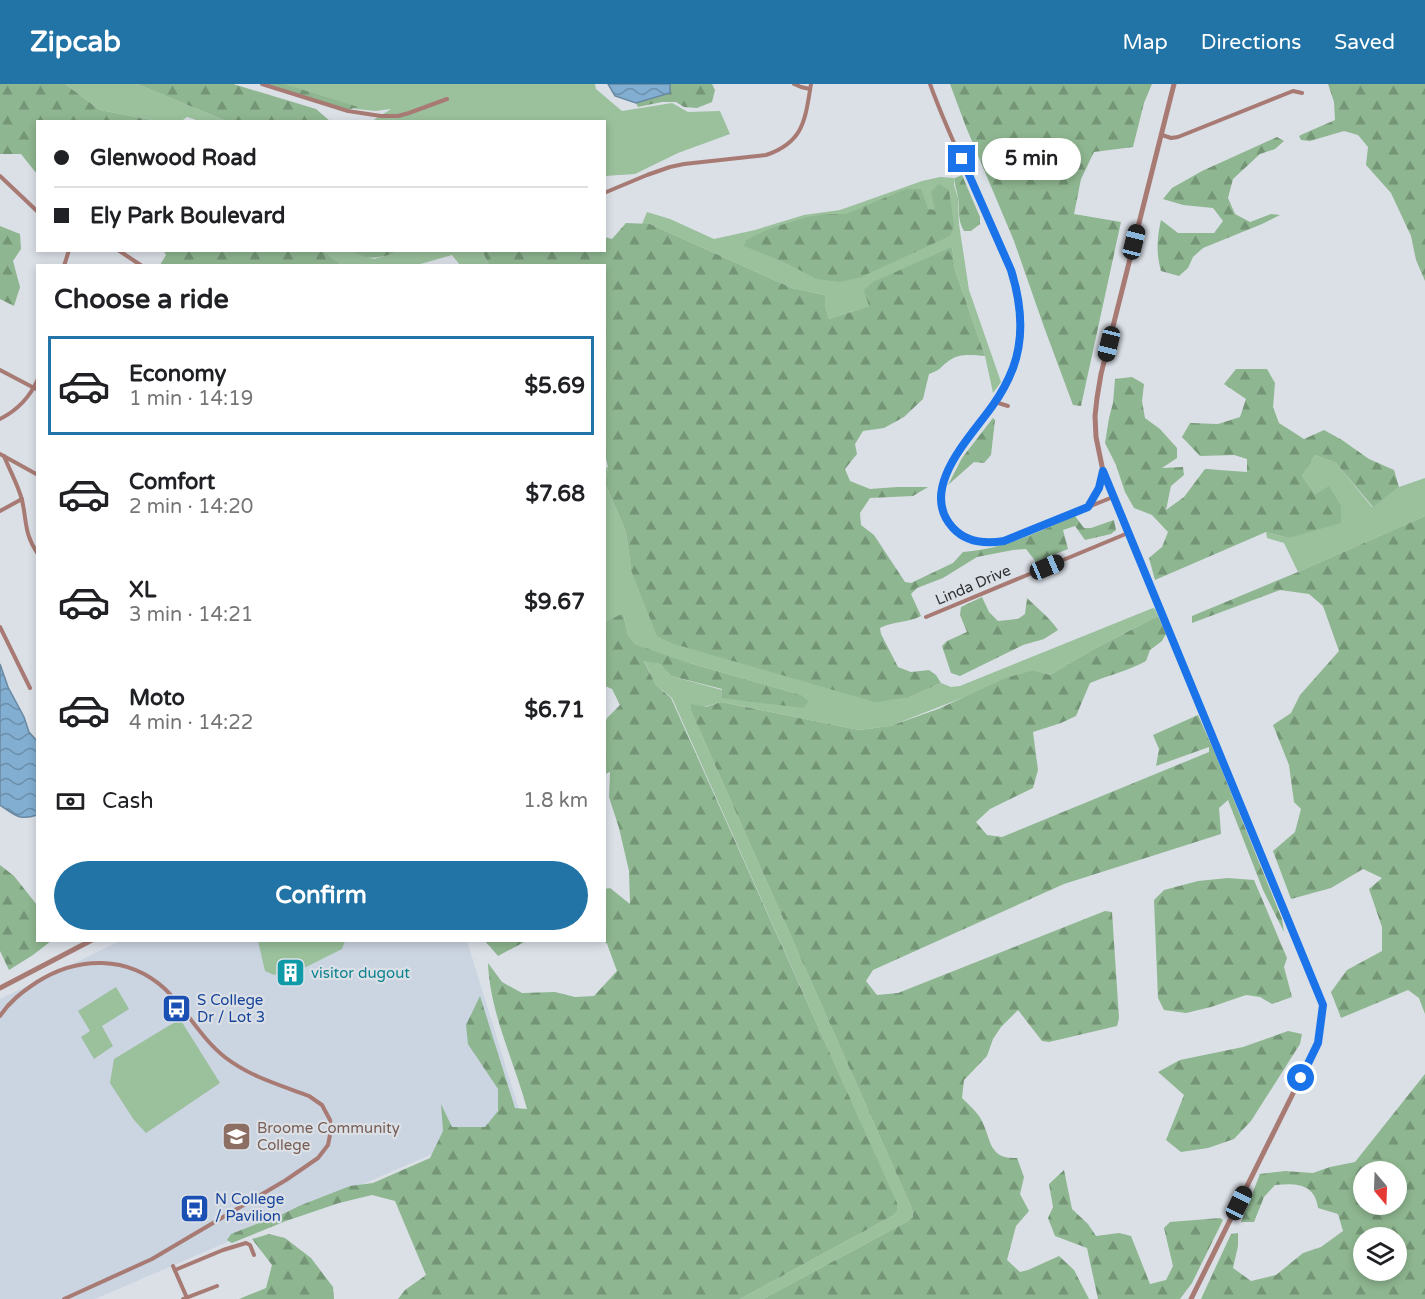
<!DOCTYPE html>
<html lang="en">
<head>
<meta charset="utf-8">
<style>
	:root { --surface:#fff; --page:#f6f6f6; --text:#202124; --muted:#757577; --line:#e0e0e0; --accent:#2174a5 }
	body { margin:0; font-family:"Varela Round",sans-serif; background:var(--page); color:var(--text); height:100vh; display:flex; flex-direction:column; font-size:22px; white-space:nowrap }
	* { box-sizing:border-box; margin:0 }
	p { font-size:20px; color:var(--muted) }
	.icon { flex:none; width:33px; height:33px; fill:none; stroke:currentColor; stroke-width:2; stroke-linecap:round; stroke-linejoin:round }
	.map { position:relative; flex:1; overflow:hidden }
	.side { position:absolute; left:36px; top:180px; width:570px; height:678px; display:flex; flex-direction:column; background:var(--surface); border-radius:0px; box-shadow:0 3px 9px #0003 }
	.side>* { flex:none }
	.top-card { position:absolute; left:36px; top:36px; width:570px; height:132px; border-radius:0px; box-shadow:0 3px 9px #0003; display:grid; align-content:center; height:132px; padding:0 18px; background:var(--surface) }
	.needle { width:39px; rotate:161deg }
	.tools { position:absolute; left:1353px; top:1077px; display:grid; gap:12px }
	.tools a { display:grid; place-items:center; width:54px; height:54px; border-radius:50%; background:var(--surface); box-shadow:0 3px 9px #0003; font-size:30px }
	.end { position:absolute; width:27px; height:27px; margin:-14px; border:8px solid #1a73e8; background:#fff; box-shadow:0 0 0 3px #fff }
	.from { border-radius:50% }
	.bubble { position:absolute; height:42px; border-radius:21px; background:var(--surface); box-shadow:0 3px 9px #0003; font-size:20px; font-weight:700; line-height:42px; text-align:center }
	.car { position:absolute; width:18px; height:36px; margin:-18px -9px; border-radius:8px; box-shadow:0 0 4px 2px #0007; background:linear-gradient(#222 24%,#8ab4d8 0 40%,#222 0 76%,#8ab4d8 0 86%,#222 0) }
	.top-card b { display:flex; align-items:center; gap:21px; height:57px; font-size:22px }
	.top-card b+b { border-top:2px solid var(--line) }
	.top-card i { width:15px; height:15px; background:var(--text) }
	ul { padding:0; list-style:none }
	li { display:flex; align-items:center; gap:18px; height:99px; margin:0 12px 9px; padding:0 6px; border:3px solid transparent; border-radius:0px }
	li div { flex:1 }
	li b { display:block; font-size:22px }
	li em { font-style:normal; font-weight:700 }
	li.on { border-color:var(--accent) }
	li>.icon { width:54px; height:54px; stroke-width:1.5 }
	h2 { padding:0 18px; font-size:27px; line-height:72px }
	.pay { display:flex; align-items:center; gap:15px; height:66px; padding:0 18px; font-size:22px }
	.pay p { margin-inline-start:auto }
	.button { display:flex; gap:12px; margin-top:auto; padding:12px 18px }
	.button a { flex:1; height:69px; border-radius:36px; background:var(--accent); color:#fff; font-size:24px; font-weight:700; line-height:69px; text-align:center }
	header { display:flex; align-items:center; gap:36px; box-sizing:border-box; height:84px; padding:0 30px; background:var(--accent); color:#fff }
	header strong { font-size:28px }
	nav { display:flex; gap:33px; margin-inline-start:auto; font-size:21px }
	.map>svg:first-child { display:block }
	.built { fill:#cbd4e1 }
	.green { fill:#9ac09c }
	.forest { fill:url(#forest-firs); fill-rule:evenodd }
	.water { fill:url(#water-waves); stroke:#6989a2; stroke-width:1.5 }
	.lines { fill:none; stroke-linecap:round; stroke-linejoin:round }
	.minor { stroke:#a87a74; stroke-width:4 }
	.tertiary { stroke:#a87a74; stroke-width:5 }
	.route { stroke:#1a73e8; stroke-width:8 }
	.labels { text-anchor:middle; stroke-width:4.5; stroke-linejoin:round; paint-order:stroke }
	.street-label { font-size:15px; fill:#303234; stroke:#dbe0e7 }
	.culture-label { font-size:15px; fill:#0d838f; stroke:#dbe0e7; text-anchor:start }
	.transit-label { font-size:15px; fill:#164399; stroke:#dbe0e7; text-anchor:start }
	.education-label { font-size:15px; fill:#785e54; stroke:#dbe0e7; text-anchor:start }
</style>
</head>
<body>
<header>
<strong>Zipcab</strong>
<nav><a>Map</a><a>Directions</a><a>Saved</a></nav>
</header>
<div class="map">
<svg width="1425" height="1215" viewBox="0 0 1425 1215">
	<defs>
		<pattern id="forest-firs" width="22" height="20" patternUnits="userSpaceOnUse" patternTransform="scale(1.5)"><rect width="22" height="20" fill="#8eb690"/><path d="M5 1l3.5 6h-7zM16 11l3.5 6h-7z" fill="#749576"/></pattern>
		<pattern id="water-waves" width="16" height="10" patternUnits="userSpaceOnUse" patternTransform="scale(1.5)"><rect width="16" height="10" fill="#82aed1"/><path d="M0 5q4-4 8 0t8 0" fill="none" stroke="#6b8eaa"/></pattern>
	</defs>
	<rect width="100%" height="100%" fill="#dbe0e7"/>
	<polygon class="built" points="120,857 467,857 521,1032 95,1215 0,1215 0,915"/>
	<g class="green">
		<polygon points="65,0 137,0 226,37 199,37 187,33 183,36 184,37 157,37 100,26"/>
		<polygon points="283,0 595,0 596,5 622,27 672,19 688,28 720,27 730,50 678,69 635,90 605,92 604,38 372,37 391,25 375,27 356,25"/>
		<polygon points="940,93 955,94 954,101 958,114 959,140 969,206 1001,298 993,309 985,272 955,186 952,163 869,222 829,235 825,222 825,211 792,204 650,140 642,140 647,128 670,135 714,155 755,146 804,131 840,126 922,97"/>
		<polygon points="323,167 352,167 360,171 374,175 402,167 482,167 489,181 460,181 452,171 417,181 342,181"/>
		<polygon points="1315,371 1336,379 1372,423 1399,403 1425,394 1425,432 1298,488 1284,459 1267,454 1266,448 1288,454 1328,403 1315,410 1302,392"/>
		<polygon points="608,383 605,399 626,448 631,486 910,613 941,599 951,603 960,602 1153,524 1155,525 1158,532 1092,566 1050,591 1034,586 890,642 859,646 721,618 691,627 912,1125 913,1133 908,1137 763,1215 740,1215 894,1131 898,1126 897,1120 672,614 656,601 644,576 660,580 671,592 722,606 721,614 801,611 693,580 633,560 628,551 623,529 605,539 604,384"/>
		<polygon points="258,857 258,856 345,857 342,865 306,883 274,891 265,887"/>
		<polygon points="116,903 129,925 102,942 113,962 94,975 81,953 90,947 78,927"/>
		<polygon points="180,935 220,999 146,1049 134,1036 110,999 114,975"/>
	</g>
	<g class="forest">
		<polygon points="0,0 65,0 100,26 157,37 38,38 37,90 21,70 0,70"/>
		<polygon points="137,0 233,0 316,25 330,37 226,37"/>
		<polygon points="266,0 284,0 358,23 347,26"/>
		<polygon points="670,0 712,0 715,6 712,18 697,24 684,23 676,18 662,18 638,23 636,19 670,9"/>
		<polygon points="950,0 1152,0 1144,19 1133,63 1094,68 1081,95 1074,130 1121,138 1081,322 1073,321 1044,243 1014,157 966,43"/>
		<polygon points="1328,0 1425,0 1425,197 1416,176 1411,152 1391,109 1366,81 1368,63 1358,51 1344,47 1310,57 1301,56 1299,52 1303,50 1335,36 1334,18"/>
		<path d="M1277,53l7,4 -9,8 -15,5 -27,25 -5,19 7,16 15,8 21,-8 9,1 -18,9 -59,24 -10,9 -5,11 -9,8 -18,-5c-5,-17 -4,-34 0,-51l17,13h36l9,-12 -10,-13 -30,-3 -20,-6 9,-11 30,-17z"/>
		<path d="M962,91l18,42v7l-9,7h-7c-7,-11 -4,-22 -6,-34 -1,-7 -4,-12 -3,-19z"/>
		<polygon points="939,100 949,106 954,142 950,152 861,193 840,198 817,195 784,178 744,162 746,156 771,144 808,133 825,130 846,130 906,105 921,105 928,125 935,126 931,108"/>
		<path d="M626,139l24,1 142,64 33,7v11l4,13 40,-13 -5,-16 9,-8 79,-35 3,23 30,86c-12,-1 -25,-3 -35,4 -10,7 -9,10 -21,14l-6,25 -19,18 -20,11 -21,3 -8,13 2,10 -12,15 5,12 20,8 27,-2h31l-15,9 -43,2 -10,15 1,12 13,10 31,47 6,1 42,-20 10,-11c42,-3 74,-20 112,-36l9,12h7l23,-8 2,10 -5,4 -26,6 -10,-14 -12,4 5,19 -32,13 -10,-13 -13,1 -36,7 -34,21 -26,10 -6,6 10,22c-13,7 -28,5 -41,12l1,6 17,33 13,5 18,-2 7,5 5,8 -31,14 -35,5 -204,-59 -14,-7 -26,-66 -5,-38 -21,-49 3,-16 -4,-16v-185l-115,-1 -7,-14 122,-1 1,-13 7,2z"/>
		<polygon points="0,142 20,150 21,165 13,177 20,203 14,222 0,215"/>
		<polygon points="163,166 323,167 342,181 160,181 166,171"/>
		<path d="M352,167h50c-19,5 -31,12 -50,0z"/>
		<polygon points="1236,285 1267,285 1275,299 1273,323 1279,339 1304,355 1324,346 1342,356 1369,375 1394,386 1399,403 1373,423 1336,379 1315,371 1302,392 1315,410 1329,402 1341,422 1341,439 1288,454 1266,448 1155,496 1149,474 1162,463 1168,448 1152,431 1134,424 1125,408 1116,381 1105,359 1109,334 1113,319 1115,295 1132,293 1144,300 1142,317 1145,334 1160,345 1177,364 1177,374 1162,384 1183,383 1184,391 1171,402 1166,426 1184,413 1205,385 1247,388 1247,375 1234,371 1200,372 1182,353 1190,339 1218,340 1240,333 1246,315 1224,300"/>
		<polygon points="993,334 995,336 991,371 984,379 974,378 948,401 962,374"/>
		<polygon points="1425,432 1425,930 1419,914 1408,906 1341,934 1331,908 1347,886 1382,867 1382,843 1369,805 1382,794 1363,785 1331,804 1291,815 1273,767 1295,748 1301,725 1294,718 1289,681 1273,641 1291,629 1300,611 1339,567 1323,522 1309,510 1280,506 1192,539 1192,532 1298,488"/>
		<path d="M982,513l7,15 9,9 20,-2 7,-5 2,-16c11,11 22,19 31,32l-14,9 -21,6 -63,31 -9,-3 -9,-27 5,-5 20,-9 -7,-17 1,-8z"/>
		<path d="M623,529l5,22 6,9 59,20 108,31 7,6 -4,7 -83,-10 1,-9 -51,-13 -11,-12 -16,-3 12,24 15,13 226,505 1,7 -4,5 -154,84h-342l7,-9 21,-15 -31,-74 -23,-6 -33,8 -53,18 -54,22 -5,-3 4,-6 54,-21 14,-7 51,-20 23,-3 57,-25 13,-27 -2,-27 11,23h33l13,-16v-22l-30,-45 -2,-19 14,-29 35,112 12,1c-13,-48 -37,-96 -39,-146l14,19 20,11 33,-1 20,5 19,-1 23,-25 -10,-27 -4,-3 1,-1 1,-51 5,-1 20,16 -1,-33 -10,-43 -10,-31 1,-25 -5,2v-51l2,-5 13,-13 -8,-16 -7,-3 -1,-63z"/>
		<path d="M1158,532l8,18 -4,7 -12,9 -4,11c-18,10 -37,14 -56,22l-14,33 -15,7 -28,9 5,38 -5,18 -43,21 -14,13 11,13 15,2 207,-85v-5l-53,19 3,-17 -6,-14 45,-20 16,36 68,168 2,13 -21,-42 -35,-90 -9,8 2,26 -157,50 -191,86 -7,11 11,14 21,-2 207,-82 7,1 7,106 -2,8 -68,16 -7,-1 -24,-31 -17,17 -8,12 -6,17 -23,24 -2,18c5,5 12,11 17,18 13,19 7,44 38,42l7,19 -4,17 9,17 -13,15 -9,34 13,12 8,-2 31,-14 15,14 15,29h-326l145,-78 5,-4 -1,-8 -221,-498v-7l15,3 15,-5 138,28 31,-4 48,-17 68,-31 28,-8 16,5 42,-25z"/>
		<polygon points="0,781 14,792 37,821 38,856 51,857 33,871 9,886 0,867"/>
		<polygon points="1228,794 1254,796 1287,874 1284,883 1292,913 1272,920 1260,913 1246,911 1211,923 1186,929 1164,926 1158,914 1154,816 1164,806 1198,797"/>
		<polygon points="488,856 526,856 526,857 498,872 486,858"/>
		<polygon points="1288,947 1302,950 1300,960 1251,1037 1234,1055 1208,1064 1181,1068 1166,1056 1184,1011 1158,988 1180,976 1243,963"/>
		<path d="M1425,990v225h-224l30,-65 7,-1v13l-5,22 18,13 25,-6 27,-22 18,-6 22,-16 -5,-17 -20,-6c-3,-25 -23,-25 -43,-23l-11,12 -10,25h-13l19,-48 25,-3 28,2 17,-6 25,-5zM1364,1088h32v32h-32zM1364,1154h32v32h-32z"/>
		<polygon points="1064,1086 1072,1125 1088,1140 1096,1152 1119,1149 1131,1152 1150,1200 1166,1196 1173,1182 1164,1144 1170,1138 1220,1134 1223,1136 1192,1199 1180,1215 1098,1215 1087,1164 1055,1152 1048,1134 1053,1123 1049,1100"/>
		<polygon points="269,1150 285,1154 311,1174 333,1203 334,1215 239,1215 266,1204 272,1181 252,1155"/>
	</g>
	<g class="water">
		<polygon points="608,0 670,0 670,9 636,19 615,12"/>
		<path d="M0,580l8,23 16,30 5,15 8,9v74c-17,6 -23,0 -37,-10z"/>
	</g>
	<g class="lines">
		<g class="minor">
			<polyline points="262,0 348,27 381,32 398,32 409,29 447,15"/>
			<polyline points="794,0 801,3 810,5"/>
			<path d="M930,0c17,47 39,92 60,138 13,28 28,58 30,90 2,28 -4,54 -18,78 -19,37 -90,96 -49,138 13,14 33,16 51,13l109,-44"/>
			<polyline points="1162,51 1171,54 1178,53 1293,7 1302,9"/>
			<polyline points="0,92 38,128"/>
			<path d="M604,109l43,-18 23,-8 14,-3 82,-9c38,-13 39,-35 45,-71"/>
			<polyline points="118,166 142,182"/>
			<polyline points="64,182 69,166"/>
			<polyline points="0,286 38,306"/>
			<polyline points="995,318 1008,322"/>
			<path d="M0,335c18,-9 30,-22 38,-40"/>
			<polyline points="0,370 38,391"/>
			<path d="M4,372c6,15 14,29 18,44 5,22 2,34 16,54"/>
			<polyline points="1088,422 1099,404 1103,388"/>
			<polyline points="0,427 22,415"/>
			<polyline points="926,533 1128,449"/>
			<polyline points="0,543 30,604"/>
			<path d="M0,932c10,-15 22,-24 37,-34 41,-26 91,-27 128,7 22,21 36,50 61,69 25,19 54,27 83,38l13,9 8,15 1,10 -3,15 -10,13 -32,22 -134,79 -88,40"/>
			<polyline points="173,1182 187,1214"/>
			<polyline points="175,1186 223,1166 246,1159 250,1161 254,1171"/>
			<polyline points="183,1215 217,1202"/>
		</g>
		<g class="tertiary">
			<polyline points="1174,0 1101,290 1097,314 1095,332 1096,353 1103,387 1323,921 1318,959 1191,1215"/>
			<polyline points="0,904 92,856"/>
		</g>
	</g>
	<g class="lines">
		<path class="route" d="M962,75l49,111c10,32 14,66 2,98 -5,13 -12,26 -20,37 -22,32 -76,84 -40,123 13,14 33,16 51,13l84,-34 11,-19 4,-17 220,534 -5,38 -17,35"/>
	</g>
	<defs>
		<symbol id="building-square" viewBox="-11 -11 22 22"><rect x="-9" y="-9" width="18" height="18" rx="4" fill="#0f9aa8" stroke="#dbe0e7"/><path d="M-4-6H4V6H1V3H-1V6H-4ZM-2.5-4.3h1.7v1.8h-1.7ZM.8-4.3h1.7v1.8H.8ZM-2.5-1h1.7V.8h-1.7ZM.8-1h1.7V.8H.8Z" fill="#fff"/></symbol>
		<symbol id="bus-square" viewBox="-11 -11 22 22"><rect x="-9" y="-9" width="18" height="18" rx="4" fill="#1a4fb4" stroke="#dbe0e7"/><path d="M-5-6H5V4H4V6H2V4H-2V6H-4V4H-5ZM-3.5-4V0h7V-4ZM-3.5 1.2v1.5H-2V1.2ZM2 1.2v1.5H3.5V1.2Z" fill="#fff"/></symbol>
		<symbol id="university-square" viewBox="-11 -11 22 22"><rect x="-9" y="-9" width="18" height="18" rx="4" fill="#8d6e63" stroke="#dbe0e7"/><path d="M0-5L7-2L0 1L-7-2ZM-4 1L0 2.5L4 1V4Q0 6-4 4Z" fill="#fff"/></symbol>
	</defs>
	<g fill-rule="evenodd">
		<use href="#building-square" x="274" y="872" width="33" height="33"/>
		<use href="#bus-square" x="160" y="908" width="33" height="33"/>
		<use href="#university-square" x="220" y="1036" width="33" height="33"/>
		<use href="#bus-square" x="178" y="1108" width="33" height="33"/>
	</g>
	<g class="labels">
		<g class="street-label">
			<text transform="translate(973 501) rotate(-23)" y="5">Linda Drive</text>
		</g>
		<g class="culture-label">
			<text x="311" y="894">visitor dugout</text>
		</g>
		<g class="transit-label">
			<text x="197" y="921">S College<tspan x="197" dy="17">Dr / Lot 3</tspan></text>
			<text x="215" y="1120">N College<tspan x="215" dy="17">/ Pavilion</tspan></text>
		</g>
		<g class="education-label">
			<text x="257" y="1049">Broome Community<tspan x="257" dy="17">College</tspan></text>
		</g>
	</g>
</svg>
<div class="tools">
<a><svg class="needle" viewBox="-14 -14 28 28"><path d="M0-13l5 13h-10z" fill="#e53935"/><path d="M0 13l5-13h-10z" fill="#757577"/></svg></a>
<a><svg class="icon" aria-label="layers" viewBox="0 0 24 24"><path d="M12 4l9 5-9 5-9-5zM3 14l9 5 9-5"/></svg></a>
</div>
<i class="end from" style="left:1301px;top:994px"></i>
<i class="end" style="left:962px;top:75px"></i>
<div class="bubble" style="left:982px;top:54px;width:99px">5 min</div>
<i class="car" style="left:1134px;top:158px;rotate:14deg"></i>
<i class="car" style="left:1109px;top:260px;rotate:194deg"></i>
<i class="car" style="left:1047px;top:483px;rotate:67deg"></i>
<i class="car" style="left:1239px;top:1119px;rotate:26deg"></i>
<div class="top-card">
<b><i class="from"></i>Glenwood Road</b>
<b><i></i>Ely Park Boulevard</b>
</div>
<section class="side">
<h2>Choose a ride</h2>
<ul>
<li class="on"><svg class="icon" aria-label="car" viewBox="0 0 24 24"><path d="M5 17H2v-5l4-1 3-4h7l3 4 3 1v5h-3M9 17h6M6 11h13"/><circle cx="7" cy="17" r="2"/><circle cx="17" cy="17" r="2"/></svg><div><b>Economy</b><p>1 min · 14:19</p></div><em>$5.69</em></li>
<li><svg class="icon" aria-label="car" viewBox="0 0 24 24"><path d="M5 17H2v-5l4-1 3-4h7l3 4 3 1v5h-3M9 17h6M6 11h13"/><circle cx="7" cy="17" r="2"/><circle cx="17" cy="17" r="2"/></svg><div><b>Comfort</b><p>2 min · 14:20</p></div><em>$7.68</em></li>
<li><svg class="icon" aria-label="car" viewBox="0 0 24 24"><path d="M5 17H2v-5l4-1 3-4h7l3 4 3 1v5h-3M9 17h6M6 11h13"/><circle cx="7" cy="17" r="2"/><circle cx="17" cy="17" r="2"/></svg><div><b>XL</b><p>3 min · 14:21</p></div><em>$9.67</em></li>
<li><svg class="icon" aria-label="car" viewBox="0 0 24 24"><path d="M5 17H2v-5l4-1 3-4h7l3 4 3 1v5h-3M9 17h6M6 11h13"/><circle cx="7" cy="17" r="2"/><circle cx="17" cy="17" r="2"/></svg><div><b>Moto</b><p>4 min · 14:22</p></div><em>$6.71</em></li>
</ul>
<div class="pay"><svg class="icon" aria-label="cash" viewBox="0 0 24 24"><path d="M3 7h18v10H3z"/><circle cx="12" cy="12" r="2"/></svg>Cash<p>1.8 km</p></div>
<div class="button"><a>Confirm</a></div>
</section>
</div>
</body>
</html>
